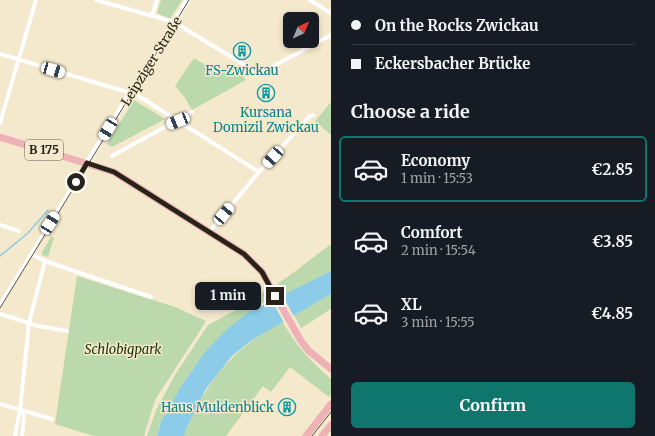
<!DOCTYPE html>
<html lang="en">
<head>
<meta charset="utf-8">
<style>
	:root { --surface:#171b24; --page:#242831; --text:#f1f3f6; --muted:#9ea1a6; --line:#363941; --accent:#0f766e }
	body { margin:0; font-family:Merriweather,serif; background:var(--page); color:var(--text); height:100vh; display:flex; flex-direction:column; font-size:15px; white-space:nowrap }
	* { box-sizing:border-box; margin:0 }
	p { font-size:13px; color:var(--muted) }
	.icon { flex:none; width:22px; height:22px; fill:none; stroke:currentColor; stroke-width:2; stroke-linecap:round; stroke-linejoin:round }
	.map { position:relative; flex:1; overflow:hidden }
	.sheet { display:flex; flex-direction:column; background:var(--surface); width:324px }
	.sheet>* { flex:none }
	.guide { display:grid; align-content:center; height:88px; padding:0 20px; background:var(--surface) }
	.needle { width:26px; rotate:44deg }
	.fabs { position:absolute; left:283px; top:12px; display:grid; gap:8px }
	.fabs a { display:grid; place-items:center; width:36px; height:36px; border-radius:6px; background:var(--surface); box-shadow:0 2px 6px #0003; font-size:20px }
	.end { position:absolute; width:18px; height:18px; margin:-9px; border:5px solid #272318; background:#fff; box-shadow:0 0 0 2px #fff }
	.from { border-radius:50% }
	.bubble { position:absolute; height:28px; border-radius:6px; background:var(--surface); box-shadow:0 2px 6px #0003; font-size:13px; font-weight:700; line-height:28px; text-align:center }
	.car { position:absolute; width:12px; height:24px; margin:-12px -6px; border-radius:5px; box-shadow:0 0 3px 1px #0007; background:linear-gradient(#fff 24%,#345 0 40%,#fff 0 76%,#345 0 86%,#fff 0) }
	.guide b { display:flex; align-items:center; gap:14px; height:38px; font-size:15px }
	.guide b+b { border-top:1px solid var(--line) }
	.guide i { width:10px; height:10px; background:var(--text) }
	ul { padding:0; list-style:none }
	li { display:flex; align-items:center; gap:12px; height:66px; margin:0 8px 6px; padding:0 12px; border:2px solid transparent; border-radius:6px }
	li div { flex:1 }
	li b { display:block; font-size:15px }
	li em { font-style:normal; font-weight:700 }
	li.on { border-color:var(--accent) }
	li>.icon { width:36px; height:36px; stroke-width:1.5 }
	h2 { padding:0 20px; font-size:18px; line-height:48px }
	.cta { display:flex; gap:8px; margin-top:auto; padding:8px 20px }
	.cta a { flex:1; height:46px; border-radius:6px; background:var(--accent); color:#fff; font-size:16px; font-weight:700; line-height:46px; text-align:center }
	main { display:flex; flex:1; min-height:0 }
	.map>svg:first-child { display:block }
	.green { fill:#bbd9ac }
	.water { fill:#8dcce8 }
	.pier { fill:#f4e9cc }
	.lines { fill:none; stroke-linecap:round; stroke-linejoin:round }
	.stream { stroke:#8dcce8; stroke-width:1.5 }
	.minor { stroke:#fff; stroke-width:4 }
	.tertiary { stroke:#fff; stroke-width:5.5 }
	.primary { stroke:#eeb1b5; stroke-width:7 }
	.tram { stroke:#534d3e; stroke-width:1 }
	.route { stroke:#272318; stroke-width:5 }
	.labels { text-anchor:middle; stroke-width:3; stroke-linejoin:round; paint-order:stroke }
	.shield { fill:#f4e9cc; stroke:#645e4e; stroke-width:1 }
	.shield-label { font-size:12px; font-weight:bold; fill:#272318 }
	.street-label { font-size:13px; fill:#272318; stroke:#f4e9cc }
	.culture-label { font-size:13px; fill:#0d838f; stroke:#f4e9cc }
	.park-label { font-size:13px; font-style:italic; fill:#173401; stroke:#f4e9cc }
</style>
</head>
<body>
<main>
<div class="map">
<svg width="331" height="436" viewBox="0 0 331 436">
	<rect width="100%" height="100%" fill="#f4e9cc"/>
	<g class="green">
		<polygon points="161,0 182,0 170,19 157,13"/>
		<polygon points="194,58 219,74 235,67 246,80 192,110 184,96 175,86"/>
		<polygon points="134,100 165,119 112,147 107,144"/>
		<polygon points="331,102 331,135 315,121"/>
		<polygon points="51,237 54,237 48,257 42,255 42,252"/>
		<path d="M331,244v27l-47,24 -7,-11c19,-12 36,-27 54,-40z"/>
		<polygon points="77,276 175,307 206,321 155,400 144,436 94,436 55,424"/>
		<path d="M265,290l5,8c-42,28 -68,53 -93,96 -5,9 -12,18 -16,27 -2,5 -3,10 -4,15h-10l9,-26 19,-35 33,-50 28,-15z"/>
		<polygon points="331,294 331,309 301,328 294,315"/>
		<path d="M282,321c14,24 28,40 49,58v15l-2,3 -39,-30 -19,25 -8,-6 -37,50h-42c3,-11 9,-21 14,-31 21,-39 46,-62 84,-84z"/>
	</g>
	<polygon class="water" points="331,271 331,294 252,340 232,356 206,389 187,427 184,436 157,436 161,421 182,385 205,352 225,331 247,313"/>
	<polygon class="pier" points="282,294 294,317 284,323 271,299"/>
	<g class="lines">
		<polyline class="stream" points="0,256 28,233 48,210"/>
		<g class="minor">
			<polyline points="96,0 174,22 259,74 331,35"/>
			<polyline points="310,0 331,13"/>
			<polyline points="152,16 157,0"/>
			<polyline points="0,54 137,95 259,172"/>
			<polyline points="0,123 36,0"/>
			<polyline points="112,156 192,112"/>
			<polyline points="0,225 19,231"/>
			<polyline points="209,232 259,172 309,117 313,115"/>
			<polyline points="31,254 45,261 151,297"/>
			<polyline points="0,305 87,163"/>
			<polyline points="0,314 38,326 67,331"/>
			<polyline points="0,404 52,419"/>
			<polyline points="20,410 24,416 22,436"/>
			<polyline points="15,436 20,410 29,323 45,261"/>
		</g>
		<polyline class="tertiary" points="87,163 188,0"/>
		<g class="primary">
			<polyline points="0,137 114,172 244,254 262,272 301,341 309,351 331,369"/>
			<polyline points="306,436 331,404"/>
			<polyline points="322,436 331,425"/>
		</g>
		<g class="tram">
			<polyline points="0,308 189,0"/>
			<polyline points="312,436 331,412"/>
		</g>
	</g>
	<g class="lines">
		<polyline class="route" points="76,182 87,163 114,172 244,254 262,272 275,296"/>
	</g>
	<defs>
		<symbol id="building-ring" viewBox="-11 -11 22 22"><circle r="9.5" fill="#f4e9cc" stroke="#0f9aa8" stroke-width="1.5"/><path d="M-4-6H4V6H1V3H-1V6H-4ZM-2.5-4.3h1.7v1.8h-1.7ZM.8-4.3h1.7v1.8H.8ZM-2.5-1h1.7V.8h-1.7ZM.8-1h1.7V.8H.8Z" fill="#0f9aa8"/></symbol>
	</defs>
	<g fill-rule="evenodd">
		<use href="#building-ring" x="232" y="41" width="20" height="20"/>
		<use href="#building-ring" x="256" y="83" width="20" height="20"/>
		<use href="#building-ring" x="277" y="397" width="20" height="20"/>
	</g>
	<g class="labels">
		<rect class="shield" x="25" y="140" width="38" height="20" rx="3"/>
		<g class="shield-label">
			<text x="44" y="154">B 175</text>
		</g>
		<g class="street-label">
			<text transform="translate(151 61) rotate(-58)" y="5">Leipziger Straße</text>
		</g>
		<g class="culture-label">
			<text x="242" y="75">FS-Zwickau</text>
			<text x="266" y="117">Kursana<tspan x="266" dy="15">Domizil Zwickau</tspan></text>
			<text x="274" y="412" text-anchor="end">Haus Muldenblick</text>
		</g>
		<g class="park-label">
			<text x="123" y="354">Schlobigpark</text>
		</g>
	</g>
</svg>
<div class="fabs">
<a><svg class="needle" viewBox="-14 -14 28 28"><path d="M0-13l5 13h-10z" fill="#e53935"/><path d="M0 13l5-13h-10z" fill="#9ea1a6"/></svg></a>
</div>
<i class="end from" style="left:76px;top:182px"></i>
<i class="end" style="left:275px;top:296px"></i>
<div class="bubble" style="left:195px;top:282px;width:66px">1 min</div>
<i class="car" style="left:53px;top:70px;rotate:106deg"></i>
<i class="car" style="left:178px;top:121px;rotate:248deg"></i>
<i class="car" style="left:108px;top:129px;rotate:211deg"></i>
<i class="car" style="left:273px;top:157px;rotate:222deg"></i>
<i class="car" style="left:224px;top:214px;rotate:40deg"></i>
<i class="car" style="left:50px;top:223px;rotate:32deg"></i>
</div>
<section class="sheet">
<div class="guide">
<b><i class="from"></i>On the Rocks Zwickau</b>
<b><i></i>Eckersbacher Brücke</b>
</div>
<h2>Choose a ride</h2>
<ul>
<li class="on"><svg class="icon" aria-label="car" viewBox="0 0 24 24"><path d="M5 17H2v-5l4-1 3-4h7l3 4 3 1v5h-3M9 17h6M6 11h13"/><circle cx="7" cy="17" r="2"/><circle cx="17" cy="17" r="2"/></svg><div><b>Economy</b><p>1 min · 15:53</p></div><em>€2.85</em></li>
<li><svg class="icon" aria-label="car" viewBox="0 0 24 24"><path d="M5 17H2v-5l4-1 3-4h7l3 4 3 1v5h-3M9 17h6M6 11h13"/><circle cx="7" cy="17" r="2"/><circle cx="17" cy="17" r="2"/></svg><div><b>Comfort</b><p>2 min · 15:54</p></div><em>€3.85</em></li>
<li><svg class="icon" aria-label="car" viewBox="0 0 24 24"><path d="M5 17H2v-5l4-1 3-4h7l3 4 3 1v5h-3M9 17h6M6 11h13"/><circle cx="7" cy="17" r="2"/><circle cx="17" cy="17" r="2"/></svg><div><b>XL</b><p>3 min · 15:55</p></div><em>€4.85</em></li>
</ul>
<div class="cta"><a>Confirm</a></div>
</section>
</main>
</body>
</html>
